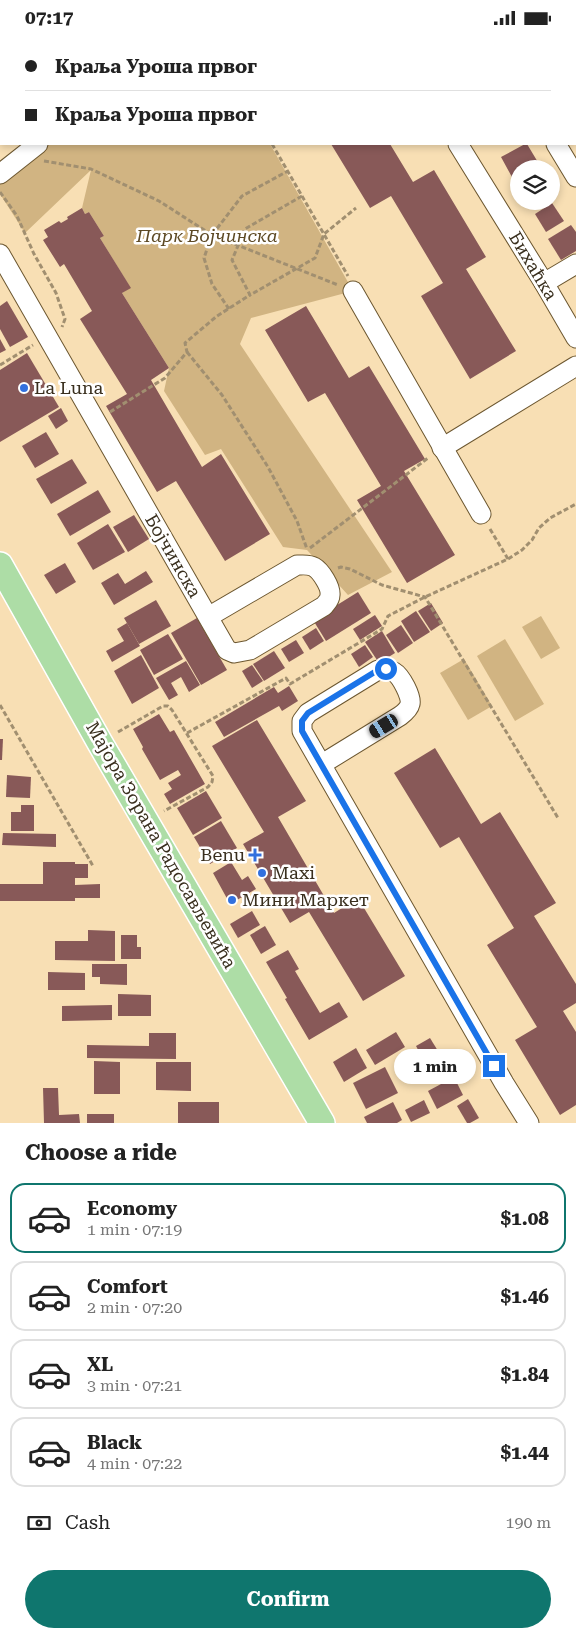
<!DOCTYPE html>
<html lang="en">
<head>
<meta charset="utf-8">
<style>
	:root { --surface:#fff; --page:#f2f2f2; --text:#222; --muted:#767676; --line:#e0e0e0; --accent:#0f766e }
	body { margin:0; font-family:"Roboto Serif",serif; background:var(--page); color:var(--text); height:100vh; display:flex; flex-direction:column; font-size:19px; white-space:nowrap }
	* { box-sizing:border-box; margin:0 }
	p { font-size:16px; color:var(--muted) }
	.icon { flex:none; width:28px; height:28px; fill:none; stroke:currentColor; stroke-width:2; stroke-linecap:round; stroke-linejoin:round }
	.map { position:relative; height:1088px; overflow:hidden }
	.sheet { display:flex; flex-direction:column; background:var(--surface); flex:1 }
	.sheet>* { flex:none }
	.top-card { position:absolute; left:0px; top:0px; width:576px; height:110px; box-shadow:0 2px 8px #0003; display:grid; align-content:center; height:110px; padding:0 25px; background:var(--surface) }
	.controls { position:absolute; left:510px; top:125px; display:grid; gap:10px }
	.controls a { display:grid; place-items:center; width:50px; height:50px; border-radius:50%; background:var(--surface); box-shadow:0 2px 8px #0003; font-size:25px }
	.end { position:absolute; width:22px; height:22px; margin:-11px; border:6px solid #1a73e8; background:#fff; box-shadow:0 0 0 2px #fff }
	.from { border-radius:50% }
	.bubble { position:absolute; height:35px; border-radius:18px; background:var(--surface); box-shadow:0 2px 8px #0003; font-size:16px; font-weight:700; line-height:35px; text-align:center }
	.car { position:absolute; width:15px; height:30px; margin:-15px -8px; border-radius:6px; box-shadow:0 0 4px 1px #0007; background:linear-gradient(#222 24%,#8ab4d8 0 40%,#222 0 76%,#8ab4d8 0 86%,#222 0) }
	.top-card b { display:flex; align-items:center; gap:18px; height:48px; font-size:19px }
	.top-card b+b { border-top:1px solid var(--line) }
	.top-card i { width:12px; height:12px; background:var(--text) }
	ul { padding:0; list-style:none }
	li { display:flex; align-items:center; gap:15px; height:70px; margin:0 10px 8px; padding:0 15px; border:2px solid var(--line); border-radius:15px }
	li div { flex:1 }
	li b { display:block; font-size:19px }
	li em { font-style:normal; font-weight:700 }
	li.selected { border-color:var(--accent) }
	li>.icon { width:45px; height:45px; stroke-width:1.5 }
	h2 { padding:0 25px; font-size:22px; line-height:60px }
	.pay { display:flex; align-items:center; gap:12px; height:55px; padding:0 25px; font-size:19px }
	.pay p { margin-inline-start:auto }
	.primary-button { display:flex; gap:10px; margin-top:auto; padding:10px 25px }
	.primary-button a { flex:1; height:58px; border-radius:30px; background:var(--accent); color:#fff; font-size:20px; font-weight:700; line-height:58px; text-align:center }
	.status { display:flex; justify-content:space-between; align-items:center; height:35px; padding:0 25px; background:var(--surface); direction:ltr }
	.status svg { height:14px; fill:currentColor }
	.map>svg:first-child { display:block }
	.green { fill:#d1b482 }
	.building { fill:#885958 }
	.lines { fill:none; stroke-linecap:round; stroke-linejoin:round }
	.minor-casing { stroke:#6c5730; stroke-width:21 }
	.major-casing { stroke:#fff; stroke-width:28 }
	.path { stroke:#a18f70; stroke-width:3; stroke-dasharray:5 2.5; stroke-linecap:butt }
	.minor { stroke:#fff; stroke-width:19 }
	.major { stroke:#addda6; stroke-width:25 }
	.route { stroke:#1a73e8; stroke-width:6 }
	.poi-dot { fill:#3270de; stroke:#fff; stroke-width:2 }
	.labels { text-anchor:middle; stroke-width:5; stroke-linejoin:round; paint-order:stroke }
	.park-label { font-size:18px; font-style:italic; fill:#5d4924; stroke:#fff }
	.street-label { font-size:18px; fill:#392f1e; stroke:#fff }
	.poi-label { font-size:18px; fill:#392f1e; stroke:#fff; text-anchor:start }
</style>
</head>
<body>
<div class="status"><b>07:17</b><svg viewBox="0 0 49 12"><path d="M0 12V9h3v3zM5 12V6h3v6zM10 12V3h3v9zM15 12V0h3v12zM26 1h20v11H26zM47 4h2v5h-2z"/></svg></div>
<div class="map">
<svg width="576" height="1088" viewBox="0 0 576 1088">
	<rect width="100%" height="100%" fill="#f8dfb4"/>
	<g class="green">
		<polygon points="43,109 270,109 353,256 251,283 240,309 392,537 348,560 307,515 283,512 221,414 205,420 164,356 169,333 122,258 130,252 100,203 104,201 89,177 85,179 82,173 91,135 25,198 0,159 0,140"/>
		<polygon points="541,581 560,613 541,624 522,592"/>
		<polygon points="505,604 544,669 515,686 477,621"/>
		<polygon points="464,624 492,671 468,685 440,638"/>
	</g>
	<g class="building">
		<polygon points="331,109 390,109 413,147 434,135 486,222 466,234 516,316 470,344 421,261 443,248 391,161 370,173"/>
		<polygon points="525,109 527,109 539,129 530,134 519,134 519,140 513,144 501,122"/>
		<polygon points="552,168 564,186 546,197 535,179"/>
		<polygon points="82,173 85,179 89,177 104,201 100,203 131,253 122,258 169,333 151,345 202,432 221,419 270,499 225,526 176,446 157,457 106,371 127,359 80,284 92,276 64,229 60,232 43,205 48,202 44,195 59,186 61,188 68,184 67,182"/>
		<polygon points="571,190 576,197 576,216 561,225 548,204"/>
		<polygon points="7,266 28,302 10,312 0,294 0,271"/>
		<polygon points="306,271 349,343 369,331 425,424 404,436 455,520 407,548 357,465 381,451 325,358 308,367 265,295"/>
		<polygon points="0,304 6,315 0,318"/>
		<polygon points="27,318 59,372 0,407 0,335"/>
		<polygon points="61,373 68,386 56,394 48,381"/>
		<polygon points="46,397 59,419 35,433 22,411"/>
		<polygon points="72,424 87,448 51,469 36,444"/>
		<polygon points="98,455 111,477 70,501 57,479"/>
		<polygon points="134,480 149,504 128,517 113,492"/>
		<polygon points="108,489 125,517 93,535 77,508"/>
		<polygon points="65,528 76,547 56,559 44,540"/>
		<polygon points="146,536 153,547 114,570 101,548 118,538 125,549"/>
		<polygon points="358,557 371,578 326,606 313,585"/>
		<polygon points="156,565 171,591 139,609 124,583"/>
		<polygon points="431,568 443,588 431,596 418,576"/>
		<polygon points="416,576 430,597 414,607 401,586"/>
		<polygon points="375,580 382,591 360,605 353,594"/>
		<polygon points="197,583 227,635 201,650 171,598"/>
		<polygon points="127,588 140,611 112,627 106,616 124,606 117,594"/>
		<polygon points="401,590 413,608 398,618 386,600"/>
		<polygon points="316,593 324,606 310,615 302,602"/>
		<polygon points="382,596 395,618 379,628 365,607"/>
		<polygon points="168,599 183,624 154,640 140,615"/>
		<polygon points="296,605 304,618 289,627 281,614"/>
		<polygon points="365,610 373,622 359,632 351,619"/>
		<polygon points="274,616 285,633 264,646 253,629"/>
		<polygon points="141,620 159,653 132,669 114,636"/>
		<polygon points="186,626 200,650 189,657 181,642 171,648 178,660 169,665 156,643"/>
		<polygon points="252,630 263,646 252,653 242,636"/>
		<polygon points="289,651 298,666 282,676 279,671 224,702 215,687 274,652 278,658"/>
		<polygon points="159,679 170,697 174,695 205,749 170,769 164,759 172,754 168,748 181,740 178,735 160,745 142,714 143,712 133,694"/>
		<polygon points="257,685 306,766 278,782 334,878 358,863 405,941 363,966 309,877 290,888 243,809 264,797 212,711"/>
		<polygon points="0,704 3,704 2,725 0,725"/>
		<polygon points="435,713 481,789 500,777 556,868 534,881 576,949 576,968 563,976 576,997 576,1070 560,1080 515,1005 537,992 487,910 514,893 459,802 440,813 394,738"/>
		<polygon points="7,740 31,742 30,763 6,762"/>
		<polygon points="206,756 222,783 193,800 177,773"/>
		<polygon points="21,770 34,770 34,796 11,796 11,777 21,777"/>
		<polygon points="221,786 237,813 210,829 194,802"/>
		<polygon points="3,798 56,799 56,812 2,810"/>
		<polygon points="43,827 75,827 75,829 88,829 88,843 75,843 75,850 100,849 100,863 75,863 75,866 0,866 0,849 43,849"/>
		<polygon points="231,827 242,845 248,841 256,854 230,869 213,838"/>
		<polygon points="252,876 260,890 238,903 230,889"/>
		<polygon points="265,891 276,910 261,919 250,900"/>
		<polygon points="88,895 115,896 115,926 55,925 55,906 88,906"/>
		<polygon points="121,900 137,900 137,912 141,912 141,924 121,924"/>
		<polygon points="288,915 299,934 295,936 320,978 339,967 348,982 309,1005 285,964 287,963 266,927"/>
		<polygon points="92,929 127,929 127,950 100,949 100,942 92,942"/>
		<polygon points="48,937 85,938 85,955 48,955"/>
		<polygon points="118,959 151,960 151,981 118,981"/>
		<polygon points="112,970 112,985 62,986 62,971"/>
		<polygon points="396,997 405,1012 375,1030 366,1015"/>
		<polygon points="149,998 176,998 176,1024 87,1023 87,1010 149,1011"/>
		<polygon points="430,1003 438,1016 423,1024 416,1011"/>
		<polygon points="356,1013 367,1033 344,1047 333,1027"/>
		<polygon points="94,1026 120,1027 120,1059 94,1059"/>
		<polygon points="156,1027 191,1027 191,1056 156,1055"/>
		<polygon points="444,1028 449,1038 429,1048 424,1039"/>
		<polygon points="385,1032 398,1058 366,1074 353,1048"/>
		<polygon points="454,1042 463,1060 437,1074 428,1056"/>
		<polygon points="43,1053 58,1053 59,1080 79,1079 80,1088 44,1088"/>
		<polygon points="468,1064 479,1083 470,1088 467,1088 457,1071"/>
		<polygon points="424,1065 430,1078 411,1087 405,1075"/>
		<rect x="178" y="1067" width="41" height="21"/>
		<polygon points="393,1067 402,1085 397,1088 367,1088 364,1082"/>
		<rect x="87" y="1079" width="27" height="9"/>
	</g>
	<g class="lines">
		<defs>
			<g id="minor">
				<polyline points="361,0 362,1"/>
				<polyline points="493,0 494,1"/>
				<polyline points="48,1 50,0"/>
				<polyline points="175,1 176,0"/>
				<polyline points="0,38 1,38"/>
				<polyline points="458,109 544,248 576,303"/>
				<polyline points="556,109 576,142"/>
				<polyline points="0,139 38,109"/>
				<path d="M0,219l208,363 19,33 7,3 16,-3 74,-44c3,-4 6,-6 6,-11 1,-8 -9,-24 -16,-28 -5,-3 -11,-2 -17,-2l-89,52"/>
				<polyline points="544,248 576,229"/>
				<polyline points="353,256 481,479"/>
				<polyline points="442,413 576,331"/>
				<path d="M322,729l78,-48c4,-3 9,-7 10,-12 2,-7 -9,-28 -16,-32 -5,-3 -10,-3 -16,-2l-70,43 -6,8v10l202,352 25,40"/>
			</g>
			<polyline id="major" points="0,530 100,708 322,1088"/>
		</defs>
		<use href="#minor" class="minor-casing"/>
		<use href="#major" class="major-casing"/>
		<g class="path">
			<polyline points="208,0 209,1"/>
			<polyline points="272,109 348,241"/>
			<polyline points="44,126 91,134 159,166 212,200 338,250"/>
			<polyline points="0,157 17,181 34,219 56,258 65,284 62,292"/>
			<polyline points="302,161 245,194 232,225 250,260 315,223 324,199 356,173"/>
			<polyline points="229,274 212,249 204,223 212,200 242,161 288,136"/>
			<polyline points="187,317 222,360 268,432 297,486 307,514"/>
			<polyline points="0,330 33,310"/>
			<polyline points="110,377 165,343 187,317 185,308 217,281 250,260"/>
			<polyline points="490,494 508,524"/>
			<polyline points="310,513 428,423"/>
			<polyline points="338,533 341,532 350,534 382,550 425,562 558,783"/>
			<polyline points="0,670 93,831"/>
			<polyline points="118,697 163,671 168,671 172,675 213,741 212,747 208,752 164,776"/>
			<polyline points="187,698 286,643 290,649 382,594 388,581 425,562 508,524 522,515 532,505 539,493 550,483 576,469"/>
		</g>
		<use href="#minor" class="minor"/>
		<use href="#major" class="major"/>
	</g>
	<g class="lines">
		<polyline class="route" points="386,634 378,635 308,678 302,686 302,696 494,1031"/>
	</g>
	<g class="poi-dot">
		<circle cx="24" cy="353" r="5"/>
		<path d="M252.5 812.5h5v5h5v5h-5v5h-5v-5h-5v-5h5z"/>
		<circle cx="262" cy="838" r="5"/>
		<circle cx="232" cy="865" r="5"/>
	</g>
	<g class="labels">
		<g class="park-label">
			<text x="207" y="207">Парк Бојчинска</text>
		</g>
		<g class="street-label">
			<text transform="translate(533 231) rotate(59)" y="6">Бихаћка</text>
			<text transform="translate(173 521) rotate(60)" y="6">Бојчинска</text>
			<text transform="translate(161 810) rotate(60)" y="6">Мајора Зорана Радосављевића</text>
		</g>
		<g class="poi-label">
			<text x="34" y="359">La Luna</text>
			<text x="245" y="826" text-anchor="end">Benu</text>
			<text x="272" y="844">Maxi</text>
			<text x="242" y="871">Мини Маркет</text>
		</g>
	</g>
</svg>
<div class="controls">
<a><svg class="icon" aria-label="layers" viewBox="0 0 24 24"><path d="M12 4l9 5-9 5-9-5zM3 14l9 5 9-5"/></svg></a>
</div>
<i class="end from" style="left:386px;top:634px"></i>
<i class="end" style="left:494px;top:1031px"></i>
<div class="bubble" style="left:394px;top:1014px;width:82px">1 min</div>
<i class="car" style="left:384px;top:691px;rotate:239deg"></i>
<div class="top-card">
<b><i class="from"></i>Краља Уроша првог</b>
<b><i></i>Краља Уроша првог</b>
</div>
</div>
<section class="sheet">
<h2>Choose a ride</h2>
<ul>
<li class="selected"><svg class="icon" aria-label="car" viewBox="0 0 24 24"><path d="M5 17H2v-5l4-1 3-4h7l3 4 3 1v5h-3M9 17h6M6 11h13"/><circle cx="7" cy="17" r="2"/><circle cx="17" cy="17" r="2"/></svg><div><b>Economy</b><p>1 min · 07:19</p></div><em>$1.08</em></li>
<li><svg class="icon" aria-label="car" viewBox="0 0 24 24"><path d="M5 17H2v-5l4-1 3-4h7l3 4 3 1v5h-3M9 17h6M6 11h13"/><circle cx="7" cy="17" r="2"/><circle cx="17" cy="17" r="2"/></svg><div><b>Comfort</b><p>2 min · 07:20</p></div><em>$1.46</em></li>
<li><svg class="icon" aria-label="car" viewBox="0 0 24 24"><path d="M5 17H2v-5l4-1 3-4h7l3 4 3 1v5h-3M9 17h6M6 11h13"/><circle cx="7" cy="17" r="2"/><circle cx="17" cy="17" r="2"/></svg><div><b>XL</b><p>3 min · 07:21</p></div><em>$1.84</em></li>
<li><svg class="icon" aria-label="car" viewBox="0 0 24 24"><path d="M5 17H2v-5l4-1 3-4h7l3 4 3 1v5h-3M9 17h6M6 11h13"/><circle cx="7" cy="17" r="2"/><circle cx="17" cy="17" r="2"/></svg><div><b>Black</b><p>4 min · 07:22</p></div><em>$1.44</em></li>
</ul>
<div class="pay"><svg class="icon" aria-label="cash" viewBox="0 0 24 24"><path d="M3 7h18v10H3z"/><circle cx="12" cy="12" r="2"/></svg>Cash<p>190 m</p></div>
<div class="primary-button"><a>Confirm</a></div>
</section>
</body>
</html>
